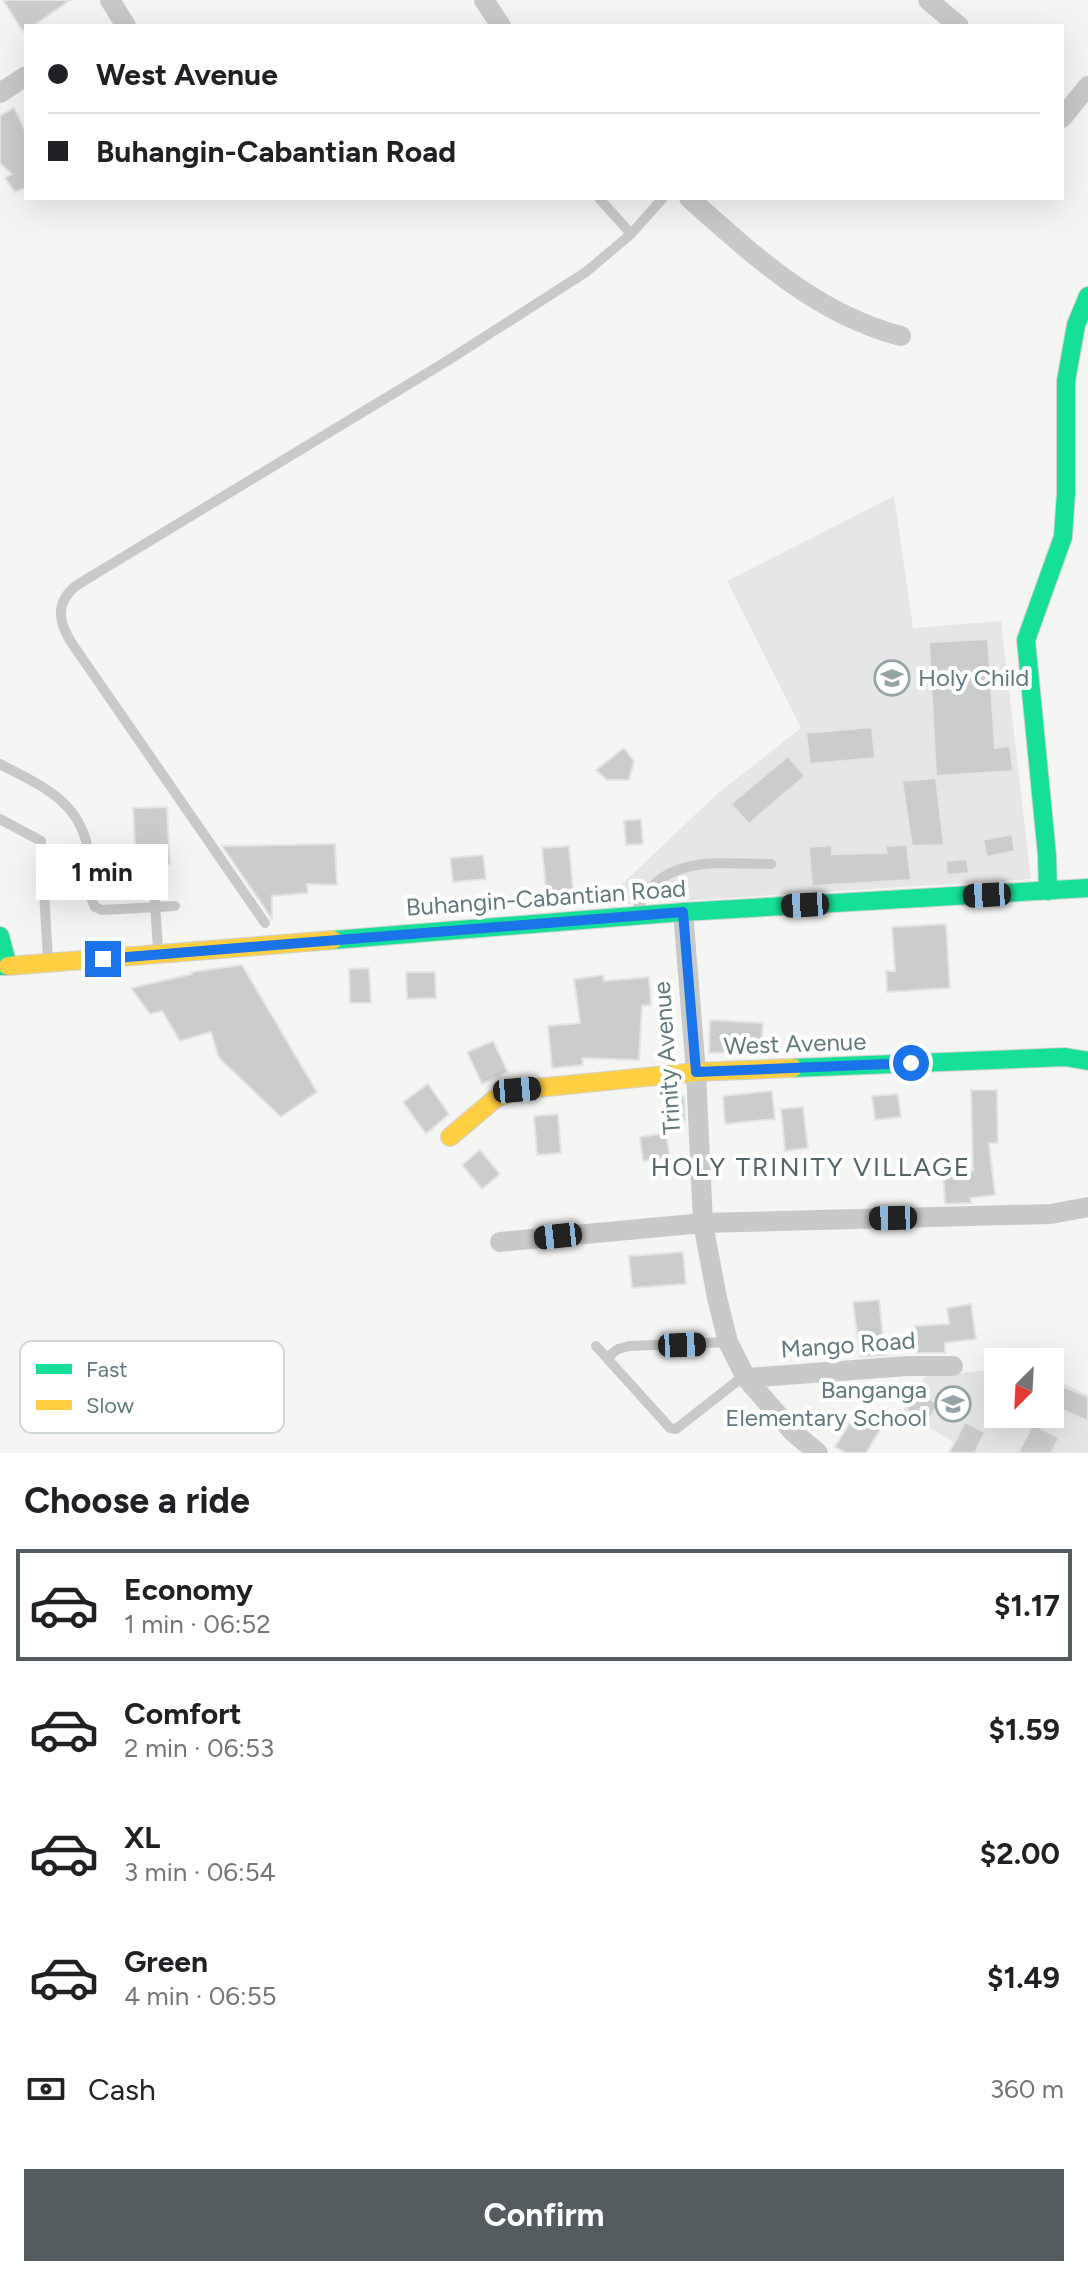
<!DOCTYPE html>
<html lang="en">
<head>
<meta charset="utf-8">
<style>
	:root { --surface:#fff; --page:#f6f6f6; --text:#202124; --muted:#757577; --line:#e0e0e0; --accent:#555c5f }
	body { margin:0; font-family:Figtree,sans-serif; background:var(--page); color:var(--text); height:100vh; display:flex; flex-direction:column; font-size:30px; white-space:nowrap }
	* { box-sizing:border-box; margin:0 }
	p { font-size:26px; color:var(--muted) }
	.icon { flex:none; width:44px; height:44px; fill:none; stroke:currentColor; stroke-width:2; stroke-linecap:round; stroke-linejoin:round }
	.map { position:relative; height:1453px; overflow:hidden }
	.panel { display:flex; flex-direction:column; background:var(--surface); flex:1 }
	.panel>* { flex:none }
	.hud { position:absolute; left:24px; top:24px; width:1040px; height:176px; border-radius:0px; box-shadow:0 8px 32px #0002; display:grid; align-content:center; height:176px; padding:0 24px; background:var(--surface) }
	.needle { width:52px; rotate:204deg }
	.fabs { position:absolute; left:984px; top:1348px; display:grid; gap:16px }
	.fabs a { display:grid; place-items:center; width:80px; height:80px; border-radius:0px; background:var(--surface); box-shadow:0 8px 32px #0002; font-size:40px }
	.end { position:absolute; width:36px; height:36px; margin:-18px; border:10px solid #1a73e8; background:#fff; box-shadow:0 0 0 4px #fff }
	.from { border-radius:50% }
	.bubble { position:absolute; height:56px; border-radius:0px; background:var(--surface); box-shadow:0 8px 32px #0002; font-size:26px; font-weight:700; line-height:56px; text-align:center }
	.car { position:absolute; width:24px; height:48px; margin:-24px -12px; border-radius:10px; box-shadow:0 0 6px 2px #0007; background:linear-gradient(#222 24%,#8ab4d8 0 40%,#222 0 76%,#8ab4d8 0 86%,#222 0) }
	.hud b { display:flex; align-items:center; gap:28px; height:76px; font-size:30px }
	.hud b+b { border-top:2px solid var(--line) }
	.hud i { width:20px; height:20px; background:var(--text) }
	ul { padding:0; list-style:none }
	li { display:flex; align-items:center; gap:24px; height:112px; margin:0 16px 12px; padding:0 8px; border:4px solid transparent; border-radius:0px }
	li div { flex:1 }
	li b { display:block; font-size:30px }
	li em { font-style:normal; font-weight:700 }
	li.active { border-color:var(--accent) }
	li>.icon { width:72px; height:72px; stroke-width:1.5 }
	h2 { padding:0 24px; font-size:36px; line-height:96px }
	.pay { display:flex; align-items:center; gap:20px; height:88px; padding:0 24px; font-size:30px }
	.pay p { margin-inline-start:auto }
	.action { display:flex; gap:16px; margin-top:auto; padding:16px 24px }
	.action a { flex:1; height:92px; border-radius:0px; background:var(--accent); color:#fff; font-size:32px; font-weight:700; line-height:92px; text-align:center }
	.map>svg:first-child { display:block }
	.built { fill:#e5e6e5 }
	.building { fill:#cbcdcd; stroke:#e4e4e4; stroke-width:2 }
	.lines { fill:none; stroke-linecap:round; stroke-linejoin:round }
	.fast-casing { stroke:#d1d2d2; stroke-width:20 }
	.slow-casing { stroke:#d1d2d2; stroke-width:20 }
	.lane { stroke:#c8caca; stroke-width:10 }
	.street { stroke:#c8caca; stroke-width:20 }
	.fast { stroke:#16e098; stroke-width:18 }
	.slow { stroke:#ffcf43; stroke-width:18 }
	.route { stroke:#1a73e8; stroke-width:10 }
	.labels { text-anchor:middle; stroke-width:8; stroke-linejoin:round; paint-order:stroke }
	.poi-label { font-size:24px; fill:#61797e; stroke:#fff; text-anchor:start }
	.street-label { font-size:24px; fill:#61797e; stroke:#fff }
	.neighbourhood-label { font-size:26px; letter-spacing:2px; fill:#536569; stroke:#fff }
	.key { fill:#fff; stroke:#d0d7d8; stroke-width:2 }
	.key-label { font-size:22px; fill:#61797e }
</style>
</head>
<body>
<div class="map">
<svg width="1088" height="1453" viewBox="0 0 1088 1453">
	<rect width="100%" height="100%" fill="#f5f5f4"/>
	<g class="built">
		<polygon points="894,496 913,628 1001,621 1031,879 599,906 717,794 801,728 727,581"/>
		<polygon points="998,1369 998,1414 1050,1414 1050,1377 1088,1395 1088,1453 973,1453 902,1412 925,1377"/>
	</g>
	<g class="building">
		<polygon points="3,0 70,0 33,26 26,26 23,32"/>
		<polygon points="14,108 26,132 26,188 15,192 5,178 12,174 0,163 0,116"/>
		<polygon points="988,639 995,748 1010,746 1013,771 936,776 929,642"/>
		<polygon points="872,727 875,758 810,764 806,733"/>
		<polygon points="624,748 634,761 629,780 607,780 596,770"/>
		<polygon points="788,756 805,776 749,824 731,804"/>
		<polygon points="936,778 944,845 912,846 902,781"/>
		<polygon points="167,807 170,864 136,865 133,808"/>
		<polygon points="641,819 643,844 626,845 624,821"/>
		<polygon points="1012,834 1015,851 987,857 983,840"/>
		<polygon points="335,844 337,885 307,884 308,893 272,896 272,919 222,846"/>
		<polygon points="832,845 832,854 887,853 885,846 907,845 911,880 812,886 809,847"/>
		<polygon points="569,846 574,900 547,902 542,848"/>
		<polygon points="483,855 486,879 453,882 450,858"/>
		<polygon points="967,859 969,873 947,875 946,861"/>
		<polygon points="946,924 950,988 887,992 886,971 895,971 892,927"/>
		<polygon points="242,965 317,1092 281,1117 219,1058 211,1032 180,1041 162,1011 150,1014 131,988 192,974 191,972"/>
		<polygon points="369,968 371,1003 350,1003 349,969"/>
		<polygon points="406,972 435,972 436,998 407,999"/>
		<polygon points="603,975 604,981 649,977 651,1005 642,1006 639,1060 582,1058 583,1065 552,1068 548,1026 580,1023 574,979"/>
		<polygon points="710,1020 763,1023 761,1051 709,1053"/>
		<polygon points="493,1041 508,1072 482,1084 467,1052"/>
		<polygon points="428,1084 449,1114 426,1134 403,1102"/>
		<polygon points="971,1090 997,1090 998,1143 989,1143 995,1195 970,1198 971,1203 945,1204 943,1172 973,1171"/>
		<polygon points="772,1091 775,1119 725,1124 723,1096"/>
		<polygon points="898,1094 901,1117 875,1120 872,1096"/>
		<polygon points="667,1096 684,1096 685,1121 669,1121"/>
		<polygon points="803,1107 808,1148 785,1151 781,1109"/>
		<polygon points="558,1114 561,1153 537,1155 534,1116"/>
		<polygon points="666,1133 670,1157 643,1161 640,1137"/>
		<polygon points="480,1150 500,1174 482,1189 462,1165"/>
		<polygon points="683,1252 686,1284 632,1288 629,1256"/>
		<polygon points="879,1300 885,1355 860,1357 853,1302"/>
		<polygon points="971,1304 976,1339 945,1343 945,1353 917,1353 915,1326 949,1324 947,1308"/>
		<polygon points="1062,1386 1088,1397 1088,1421 1053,1406"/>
		<polygon points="918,1392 938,1404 928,1422 907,1410"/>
		<polygon points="859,1408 884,1423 866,1453 846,1453 835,1447"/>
		<polygon points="965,1422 985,1432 975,1453 949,1453"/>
		<polygon points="1033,1424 1059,1438 1051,1453 1018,1453"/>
	</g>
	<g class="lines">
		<defs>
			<g id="fast">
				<polyline points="1048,891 1047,855 1026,640 1063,537 1066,493 1066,381 1076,325 1088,296"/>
				<polyline points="0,936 8,966 0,966"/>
				<polyline points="333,940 683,912 1088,888"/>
				<polyline points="793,1068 1065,1057 1088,1061"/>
			</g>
			<g id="slow">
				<polyline points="8,966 333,940"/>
				<polyline points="450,1137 496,1098 517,1090 696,1072 793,1068"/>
			</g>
		</defs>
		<use href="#fast" class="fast-casing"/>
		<use href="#slow" class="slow-casing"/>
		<g class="lane">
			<polyline points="599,198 631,234"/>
			<path d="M0,764c43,23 84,38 89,94 2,15 -2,35 6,49l7,3 73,-4"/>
			<polyline points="0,819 41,841 48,960"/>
			<polyline points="153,872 158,950"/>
			<path d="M637,910c24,-57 83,-46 134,-46"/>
			<path d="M265,923l-194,-281c-13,-21 -16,-40 6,-57l370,-224 139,-89 45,-38 32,-36"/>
			<polyline points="596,1346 670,1428 676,1429 745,1375"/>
			<polyline points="608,1357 618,1349 629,1346 728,1342"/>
		</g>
		<g class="street">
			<polyline points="110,0 126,26"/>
			<polyline points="484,0 501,26"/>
			<polyline points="928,0 959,26"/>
			<polyline points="0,93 26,76"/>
			<polyline points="1062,118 1088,86"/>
			<path d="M689,198c64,57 127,116 212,138"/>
			<polyline points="683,912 696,1072 703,1223 717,1298 728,1342 746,1378 793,1432 818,1453"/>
			<polyline points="500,1242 703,1223 1051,1214 1088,1207"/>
			<polyline points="746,1378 908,1366 953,1366"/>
		</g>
		<use href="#fast" class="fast"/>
		<use href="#slow" class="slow"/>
	</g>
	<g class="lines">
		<polyline class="route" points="103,959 683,912 696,1072 911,1063"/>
	</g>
	<defs>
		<symbol id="school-ring" viewBox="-11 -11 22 22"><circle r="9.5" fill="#fff" stroke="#95a4a7" stroke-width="1.5"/><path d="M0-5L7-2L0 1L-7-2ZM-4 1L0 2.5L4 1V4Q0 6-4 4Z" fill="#95a4a7"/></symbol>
	</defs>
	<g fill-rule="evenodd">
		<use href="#school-ring" x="872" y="658" width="40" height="40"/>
		<use href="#school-ring" x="933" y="1384" width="40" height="40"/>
	</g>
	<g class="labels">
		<g class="poi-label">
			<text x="918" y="686">Holy Child</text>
			<text x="927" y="1398" text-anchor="end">Banganga<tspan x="927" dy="28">Elementary School</tspan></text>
		</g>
		<g class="street-label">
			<text transform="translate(546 898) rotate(-4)" y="8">Buhangin-Cabantian Road</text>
			<text transform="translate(795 1044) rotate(-2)" y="8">West Avenue</text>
			<text transform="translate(667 1058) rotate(-94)" y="8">Trinity Avenue</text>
			<text transform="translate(848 1345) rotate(-4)" y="8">Mango Road</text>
		</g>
		<g class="neighbourhood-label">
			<text x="811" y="1176">HOLY TRINITY VILLAGE</text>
		</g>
	</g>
	<rect x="20" y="1341" width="264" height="92" rx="12" class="key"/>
	<rect x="36" y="1364" width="36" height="10" fill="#16e098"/>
	<rect x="36" y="1400" width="36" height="10" fill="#ffcf43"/>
	<g class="key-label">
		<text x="86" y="1377">Fast</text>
		<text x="86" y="1413">Slow</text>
	</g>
</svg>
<div class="fabs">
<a><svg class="needle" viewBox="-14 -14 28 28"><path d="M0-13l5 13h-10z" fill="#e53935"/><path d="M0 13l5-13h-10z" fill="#757577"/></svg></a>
</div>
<i class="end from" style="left:911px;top:1063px"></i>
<i class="end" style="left:103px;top:959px"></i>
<div class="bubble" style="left:36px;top:844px;width:132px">1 min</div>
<i class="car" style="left:987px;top:895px;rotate:267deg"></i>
<i class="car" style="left:805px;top:905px;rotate:267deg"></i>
<i class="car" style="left:517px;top:1090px;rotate:85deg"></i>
<i class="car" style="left:893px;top:1218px;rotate:269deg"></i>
<i class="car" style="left:558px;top:1236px;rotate:264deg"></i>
<i class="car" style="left:682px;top:1345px;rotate:88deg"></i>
<div class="hud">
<b><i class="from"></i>West Avenue</b>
<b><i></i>Buhangin-Cabantian Road</b>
</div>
</div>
<section class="panel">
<h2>Choose a ride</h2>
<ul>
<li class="active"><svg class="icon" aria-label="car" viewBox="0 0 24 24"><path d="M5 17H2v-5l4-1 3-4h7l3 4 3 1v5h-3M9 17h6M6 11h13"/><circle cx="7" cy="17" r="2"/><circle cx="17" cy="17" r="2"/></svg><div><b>Economy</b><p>1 min · 06:52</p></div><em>$1.17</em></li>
<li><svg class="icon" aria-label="car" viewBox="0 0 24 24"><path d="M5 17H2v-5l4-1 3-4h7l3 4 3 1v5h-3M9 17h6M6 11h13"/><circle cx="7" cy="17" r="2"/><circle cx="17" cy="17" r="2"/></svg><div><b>Comfort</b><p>2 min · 06:53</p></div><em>$1.59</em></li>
<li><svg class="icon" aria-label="car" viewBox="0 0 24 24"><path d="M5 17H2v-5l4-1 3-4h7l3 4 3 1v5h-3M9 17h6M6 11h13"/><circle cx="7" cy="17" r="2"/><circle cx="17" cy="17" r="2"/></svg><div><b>XL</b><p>3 min · 06:54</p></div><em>$2.00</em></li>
<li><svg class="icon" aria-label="car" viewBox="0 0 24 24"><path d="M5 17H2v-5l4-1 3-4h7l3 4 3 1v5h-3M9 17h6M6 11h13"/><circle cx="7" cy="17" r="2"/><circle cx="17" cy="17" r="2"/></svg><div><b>Green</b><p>4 min · 06:55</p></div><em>$1.49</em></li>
</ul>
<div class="pay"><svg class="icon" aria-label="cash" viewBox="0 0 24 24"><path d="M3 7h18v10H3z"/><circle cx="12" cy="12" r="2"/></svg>Cash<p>360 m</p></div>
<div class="action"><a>Confirm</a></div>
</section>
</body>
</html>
